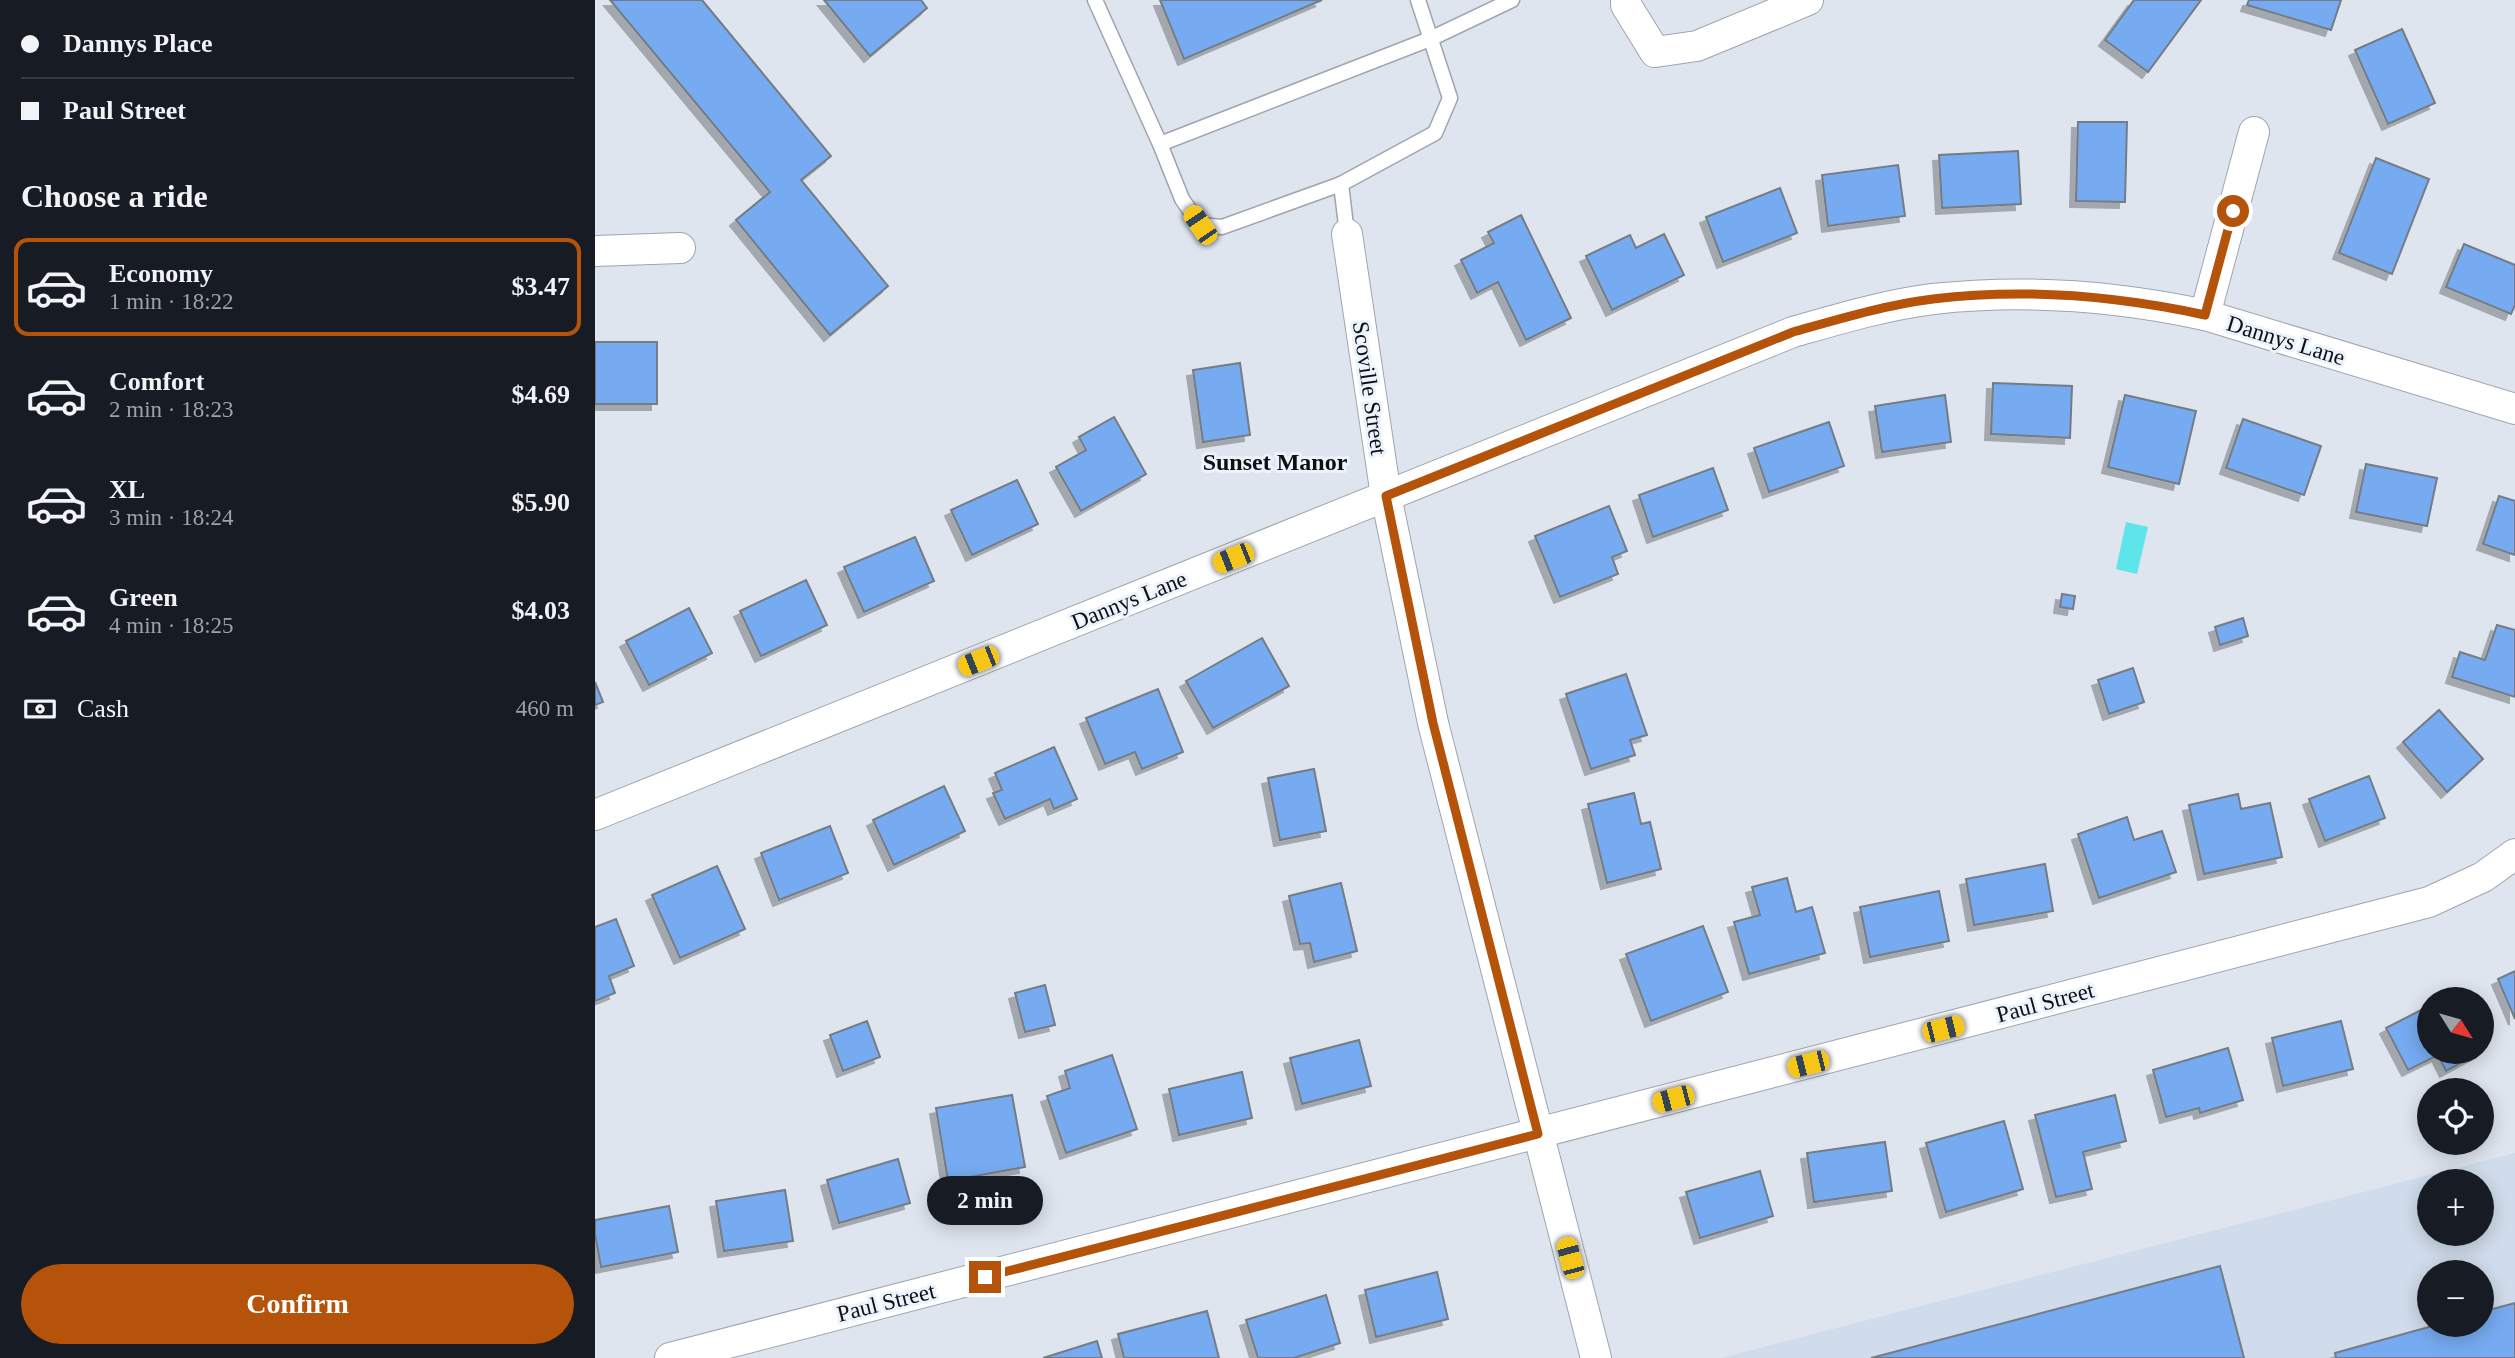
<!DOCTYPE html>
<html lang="en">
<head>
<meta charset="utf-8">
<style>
	:root { --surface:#171b24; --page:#20242c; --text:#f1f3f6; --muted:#9ea1a6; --line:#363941; --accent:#b45309 }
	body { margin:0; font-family:"Times New Roman",serif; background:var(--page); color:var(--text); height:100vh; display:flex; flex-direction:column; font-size:26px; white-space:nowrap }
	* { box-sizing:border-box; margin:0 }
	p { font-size:23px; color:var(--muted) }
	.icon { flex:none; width:38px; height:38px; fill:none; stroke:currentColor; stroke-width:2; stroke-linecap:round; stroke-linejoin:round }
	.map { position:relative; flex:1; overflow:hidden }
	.details { display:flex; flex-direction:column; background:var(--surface); width:595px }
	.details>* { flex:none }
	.guide { display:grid; align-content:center; height:154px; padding:0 21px; background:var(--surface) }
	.needle { width:46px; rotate:127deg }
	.buttons { position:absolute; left:1822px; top:987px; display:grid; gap:14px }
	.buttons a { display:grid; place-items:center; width:77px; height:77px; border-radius:50%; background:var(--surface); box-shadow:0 4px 18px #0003; font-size:35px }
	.end { position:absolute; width:32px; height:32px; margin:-16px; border:9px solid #b45309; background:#fff; box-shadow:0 0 0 4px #fff }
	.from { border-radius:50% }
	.bubble { position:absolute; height:49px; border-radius:24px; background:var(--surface); box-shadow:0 4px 18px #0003; font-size:23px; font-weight:800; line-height:49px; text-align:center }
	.car { position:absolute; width:21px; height:42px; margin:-21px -10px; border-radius:9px; box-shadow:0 0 5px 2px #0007; background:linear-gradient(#f5c518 24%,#345 0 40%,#f5c518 0 76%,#345 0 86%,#f5c518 0) }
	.guide b { display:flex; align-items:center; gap:24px; height:66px; font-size:26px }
	.guide b+b { border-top:2px solid var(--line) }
	.guide i { width:18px; height:18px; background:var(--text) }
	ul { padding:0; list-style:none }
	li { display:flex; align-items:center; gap:21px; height:98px; margin:0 14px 10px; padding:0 7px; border:4px solid transparent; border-radius:14px }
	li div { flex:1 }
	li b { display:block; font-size:26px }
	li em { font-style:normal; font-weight:800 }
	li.current { border-color:var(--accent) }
	li>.icon { width:63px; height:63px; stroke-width:1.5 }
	h2 { padding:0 21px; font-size:32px; line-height:84px }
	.pay { display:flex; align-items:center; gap:18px; height:77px; padding:0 21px; font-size:26px }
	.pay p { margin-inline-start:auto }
	.primary-button { display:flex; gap:14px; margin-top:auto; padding:14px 21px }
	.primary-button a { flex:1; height:80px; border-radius:42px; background:var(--accent); color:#fff; font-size:28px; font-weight:800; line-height:80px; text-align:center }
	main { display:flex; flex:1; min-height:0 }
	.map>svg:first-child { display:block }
	.built { fill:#d0dbeb; fill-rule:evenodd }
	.water { fill:#5de5ea }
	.building { fill:#76abf1; stroke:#747b83; stroke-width:2; filter:url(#shadow) }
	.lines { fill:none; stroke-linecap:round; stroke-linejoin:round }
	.lane-casing { stroke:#9fa5ae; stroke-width:17 }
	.street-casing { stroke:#9fa5ae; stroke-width:32 }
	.lane { stroke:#fff; stroke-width:14 }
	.street { stroke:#fff; stroke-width:30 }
	.route { stroke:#b45309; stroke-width:9 }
	.labels { text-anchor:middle; stroke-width:6; stroke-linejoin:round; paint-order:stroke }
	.street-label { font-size:23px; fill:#0d0f12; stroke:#ecf3fc }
	.neighbourhood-label { font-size:24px; font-weight:bold; fill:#0d0f12; stroke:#ecf3fc }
</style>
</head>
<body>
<main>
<section class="details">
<div class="guide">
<b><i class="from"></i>Dannys Place</b>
<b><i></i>Paul Street</b>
</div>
<h2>Choose a ride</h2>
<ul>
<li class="current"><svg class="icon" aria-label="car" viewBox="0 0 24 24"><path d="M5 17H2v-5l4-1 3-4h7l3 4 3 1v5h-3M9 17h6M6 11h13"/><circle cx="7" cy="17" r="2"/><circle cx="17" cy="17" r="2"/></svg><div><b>Economy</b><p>1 min · 18:22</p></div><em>$3.47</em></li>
<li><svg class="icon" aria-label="car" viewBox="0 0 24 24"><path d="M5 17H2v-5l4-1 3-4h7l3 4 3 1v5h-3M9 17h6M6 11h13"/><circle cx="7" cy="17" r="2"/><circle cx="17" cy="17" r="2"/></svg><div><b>Comfort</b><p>2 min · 18:23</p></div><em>$4.69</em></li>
<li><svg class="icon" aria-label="car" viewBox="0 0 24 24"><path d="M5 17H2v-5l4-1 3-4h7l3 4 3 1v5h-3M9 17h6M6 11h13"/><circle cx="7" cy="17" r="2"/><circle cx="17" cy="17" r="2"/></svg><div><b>XL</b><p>3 min · 18:24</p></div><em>$5.90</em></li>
<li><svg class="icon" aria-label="car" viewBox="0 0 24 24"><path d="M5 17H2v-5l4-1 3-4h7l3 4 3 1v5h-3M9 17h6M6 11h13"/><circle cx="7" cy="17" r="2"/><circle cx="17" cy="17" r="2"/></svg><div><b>Green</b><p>4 min · 18:25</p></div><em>$4.03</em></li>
</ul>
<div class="pay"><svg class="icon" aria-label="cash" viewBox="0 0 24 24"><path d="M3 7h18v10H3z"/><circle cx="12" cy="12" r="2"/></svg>Cash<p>460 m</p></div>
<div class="primary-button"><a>Confirm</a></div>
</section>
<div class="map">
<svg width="1920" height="1358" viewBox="0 0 1920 1358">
	<defs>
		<filter id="shadow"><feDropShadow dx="-6" dy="6" stdDeviation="0" flood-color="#0004"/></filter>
	</defs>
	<rect width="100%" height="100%" fill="#dee5ee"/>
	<path class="built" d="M1920,1153v205h-794l223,-58zM1834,1181h52v53h-52zM1834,1272h52v53h-52z"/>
	<polygon class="water" points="1531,522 1553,527 1542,574 1521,569"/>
	<g class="building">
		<polygon points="15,0 107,0 236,156 206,180 293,286 235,335 141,220 175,192"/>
		<polygon points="229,0 326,0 332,8 275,56"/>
		<polygon points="565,0 727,0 589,59"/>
		<polygon points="1539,0 1606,0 1553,72 1510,40"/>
		<polygon points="1654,0 1746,0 1736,30 1652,5"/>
		<polygon points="1807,29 1840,103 1793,124 1760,50"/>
		<polygon points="1483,122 1532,122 1530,202 1481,201"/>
		<polygon points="1423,151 1426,204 1347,208 1344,155"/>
		<polygon points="1781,158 1834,179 1797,274 1744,253"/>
		<polygon points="1303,165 1310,216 1233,226 1227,175"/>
		<polygon points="1185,188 1202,233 1128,262 1111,217"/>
		<polygon points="926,215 976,318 931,340 903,282 882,293 866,260 899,243 893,232"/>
		<polygon points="1069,234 1089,275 1017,310 991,256 1035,235 1041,248"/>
		<polygon points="1869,244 1920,265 1920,305 1916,314 1851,287"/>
		<rect x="0" y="342" width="62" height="62"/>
		<polygon points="645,363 655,435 608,442 598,370"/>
		<polygon points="1398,383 1477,386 1475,438 1396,434"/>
		<polygon points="1350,395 1356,442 1287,452 1280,406"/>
		<polygon points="1530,395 1601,411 1584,484 1513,467"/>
		<polygon points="519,417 551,474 486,511 461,467 491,450 484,437"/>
		<polygon points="1648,419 1726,446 1709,495 1631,468"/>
		<polygon points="1234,422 1249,466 1174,492 1159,448"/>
		<polygon points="1771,464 1842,478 1832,526 1761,512"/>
		<polygon points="1118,468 1133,510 1058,537 1044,495"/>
		<polygon points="422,480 443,524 377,555 356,510"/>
		<polygon points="1904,496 1920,501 1920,555 1888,544"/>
		<polygon points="1014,506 1032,551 1017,557 1023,574 965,597 940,536"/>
		<polygon points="320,537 339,581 269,612 249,567"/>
		<polygon points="211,580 232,625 166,656 145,611"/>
		<polygon points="1467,594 1480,596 1478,609 1465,607"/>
		<polygon points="94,608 117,653 54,685 31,641"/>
		<polygon points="1648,618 1653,636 1625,645 1620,627"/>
		<polygon points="1902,625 1920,630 1920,697 1857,677 1865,652 1890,660"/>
		<polygon points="667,638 694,686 618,728 591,681"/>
		<polygon points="1538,668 1549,702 1514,714 1503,680"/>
		<polygon points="1031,674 1052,735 1035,740 1040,755 996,769 971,694"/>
		<polygon points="0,682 8,702 0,705"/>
		<polygon points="563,689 588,752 547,769 540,752 510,764 491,718"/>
		<polygon points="1844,710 1888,759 1852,792 1808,742"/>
		<polygon points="459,747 482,799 459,809 455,799 410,819 398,793 407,790 400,773"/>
		<polygon points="719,769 731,831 685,840 673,778"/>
		<polygon points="1774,776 1790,818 1730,841 1714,799"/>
		<polygon points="349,786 370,831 299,865 278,820"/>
		<polygon points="1039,793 1046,824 1055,822 1066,869 1012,883 993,804"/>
		<polygon points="1643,794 1646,809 1675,803 1687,857 1609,874 1594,805"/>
		<polygon points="1532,817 1539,840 1567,831 1581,872 1504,898 1483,834"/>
		<polygon points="235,826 253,873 184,900 166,853"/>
		<polygon points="1450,864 1458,911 1379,925 1371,879"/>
		<polygon points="122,866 150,929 85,958 57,895"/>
		<polygon points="1192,878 1201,912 1217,907 1230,953 1154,974 1139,922 1165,915 1157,887"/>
		<polygon points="746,883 762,951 719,962 715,943 705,944 694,896"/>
		<polygon points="1344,891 1354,941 1275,957 1265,907"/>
		<polygon points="21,919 39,966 14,976 20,993 0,1001 0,927"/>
		<polygon points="1108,926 1133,992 1056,1021 1031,954"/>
		<polygon points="1920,971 1920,1019 1903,979"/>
		<polygon points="450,985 460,1025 430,1032 420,993"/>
		<polygon points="1834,1006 1834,1052 1884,1053 1851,1071 1843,1055 1813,1070 1791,1028"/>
		<polygon points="272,1021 285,1057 248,1071 235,1035"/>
		<polygon points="1746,1021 1758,1069 1688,1086 1677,1038"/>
		<polygon points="764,1040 776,1086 707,1104 695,1058"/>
		<polygon points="1633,1048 1648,1100 1605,1113 1604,1108 1571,1117 1558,1070"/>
		<polygon points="517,1055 542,1129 471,1153 452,1096 475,1088 470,1071"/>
		<polygon points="647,1072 657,1118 584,1135 574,1089"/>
		<polygon points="417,1095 430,1167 353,1181 341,1108"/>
		<polygon points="1520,1095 1531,1141 1488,1152 1497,1189 1461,1197 1440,1115"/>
		<polygon points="1409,1121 1428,1189 1351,1212 1331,1143"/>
		<polygon points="1290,1142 1297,1191 1219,1202 1212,1153"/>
		<polygon points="303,1159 315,1203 244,1223 232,1180"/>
		<polygon points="1165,1171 1178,1216 1105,1238 1091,1192"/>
		<polygon points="190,1190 198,1241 129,1251 121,1201"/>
		<polygon points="74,1206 83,1252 6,1267 0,1234 0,1220"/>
		<polygon points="1625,1266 1649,1358 1276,1358"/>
		<polygon points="842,1272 853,1319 781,1337 770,1290"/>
		<polygon points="731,1295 745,1343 699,1358 663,1358 651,1320"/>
		<polygon points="1920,1303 1920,1358 1741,1358 1740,1353 1841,1325 1886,1325 1886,1312"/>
		<polygon points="612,1311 624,1358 529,1358 523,1334"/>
		<polygon points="502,1341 507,1358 448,1358"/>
	</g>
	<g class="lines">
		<defs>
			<g id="lane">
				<polyline points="500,0 565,144 587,199 605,225 627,227 746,184"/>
				<polyline points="565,144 835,39 917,0"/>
				<polyline points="752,234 746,184 840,133 855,98 823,0"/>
			</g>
			<g id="street">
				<polyline points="1031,0 1031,5 1060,52 1102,46 1213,0"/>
				<polyline points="752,234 791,496 838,723 1001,1358"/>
				<polyline points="0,251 85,248"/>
				<polyline points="1610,315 1659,132"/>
				<path d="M0,815l1198,-483c46,-13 92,-27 140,-33 91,-10 184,-3 272,16l310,94"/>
				<polyline points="75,1358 1834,902 1888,877 1920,854"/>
			</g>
		</defs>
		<use href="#lane" class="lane-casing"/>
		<use href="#street" class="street-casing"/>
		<use href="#lane" class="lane"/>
		<use href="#street" class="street"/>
	</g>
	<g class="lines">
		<path class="route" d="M390,1277l553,-143 -105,-411 -47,-227 407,-164c46,-13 92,-27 140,-33 91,-11 184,-3 272,16l28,-104"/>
	</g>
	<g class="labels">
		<g class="street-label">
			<text transform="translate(1691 340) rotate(17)" y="8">Dannys Lane</text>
			<text transform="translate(775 388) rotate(82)" y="8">Scoville Street</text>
			<text transform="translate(534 600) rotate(-22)" y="8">Dannys Lane</text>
			<text transform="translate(1450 1002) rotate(-15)" y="8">Paul Street</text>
			<text transform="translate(291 1302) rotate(-14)" y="8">Paul Street</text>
		</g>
		<g class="neighbourhood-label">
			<text x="680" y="470">Sunset Manor</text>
		</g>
	</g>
</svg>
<div class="buttons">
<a><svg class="needle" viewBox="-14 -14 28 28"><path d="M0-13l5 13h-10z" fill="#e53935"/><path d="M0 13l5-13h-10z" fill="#9ea1a6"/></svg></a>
<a><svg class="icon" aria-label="locate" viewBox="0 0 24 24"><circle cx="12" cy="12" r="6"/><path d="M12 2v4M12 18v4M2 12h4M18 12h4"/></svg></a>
<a>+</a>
<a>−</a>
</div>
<i class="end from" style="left:1638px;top:211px"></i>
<i class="end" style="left:390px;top:1277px"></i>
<div class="bubble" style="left:332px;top:1176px;width:116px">2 min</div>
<i class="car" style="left:605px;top:225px;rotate:326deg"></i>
<i class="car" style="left:638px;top:558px;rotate:248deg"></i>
<i class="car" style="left:383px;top:661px;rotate:248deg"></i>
<i class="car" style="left:1348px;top:1029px;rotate:76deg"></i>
<i class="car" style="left:1213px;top:1064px;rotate:256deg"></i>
<i class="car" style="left:1078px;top:1099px;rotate:255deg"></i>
<i class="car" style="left:975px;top:1258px;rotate:345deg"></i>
</div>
</main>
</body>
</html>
